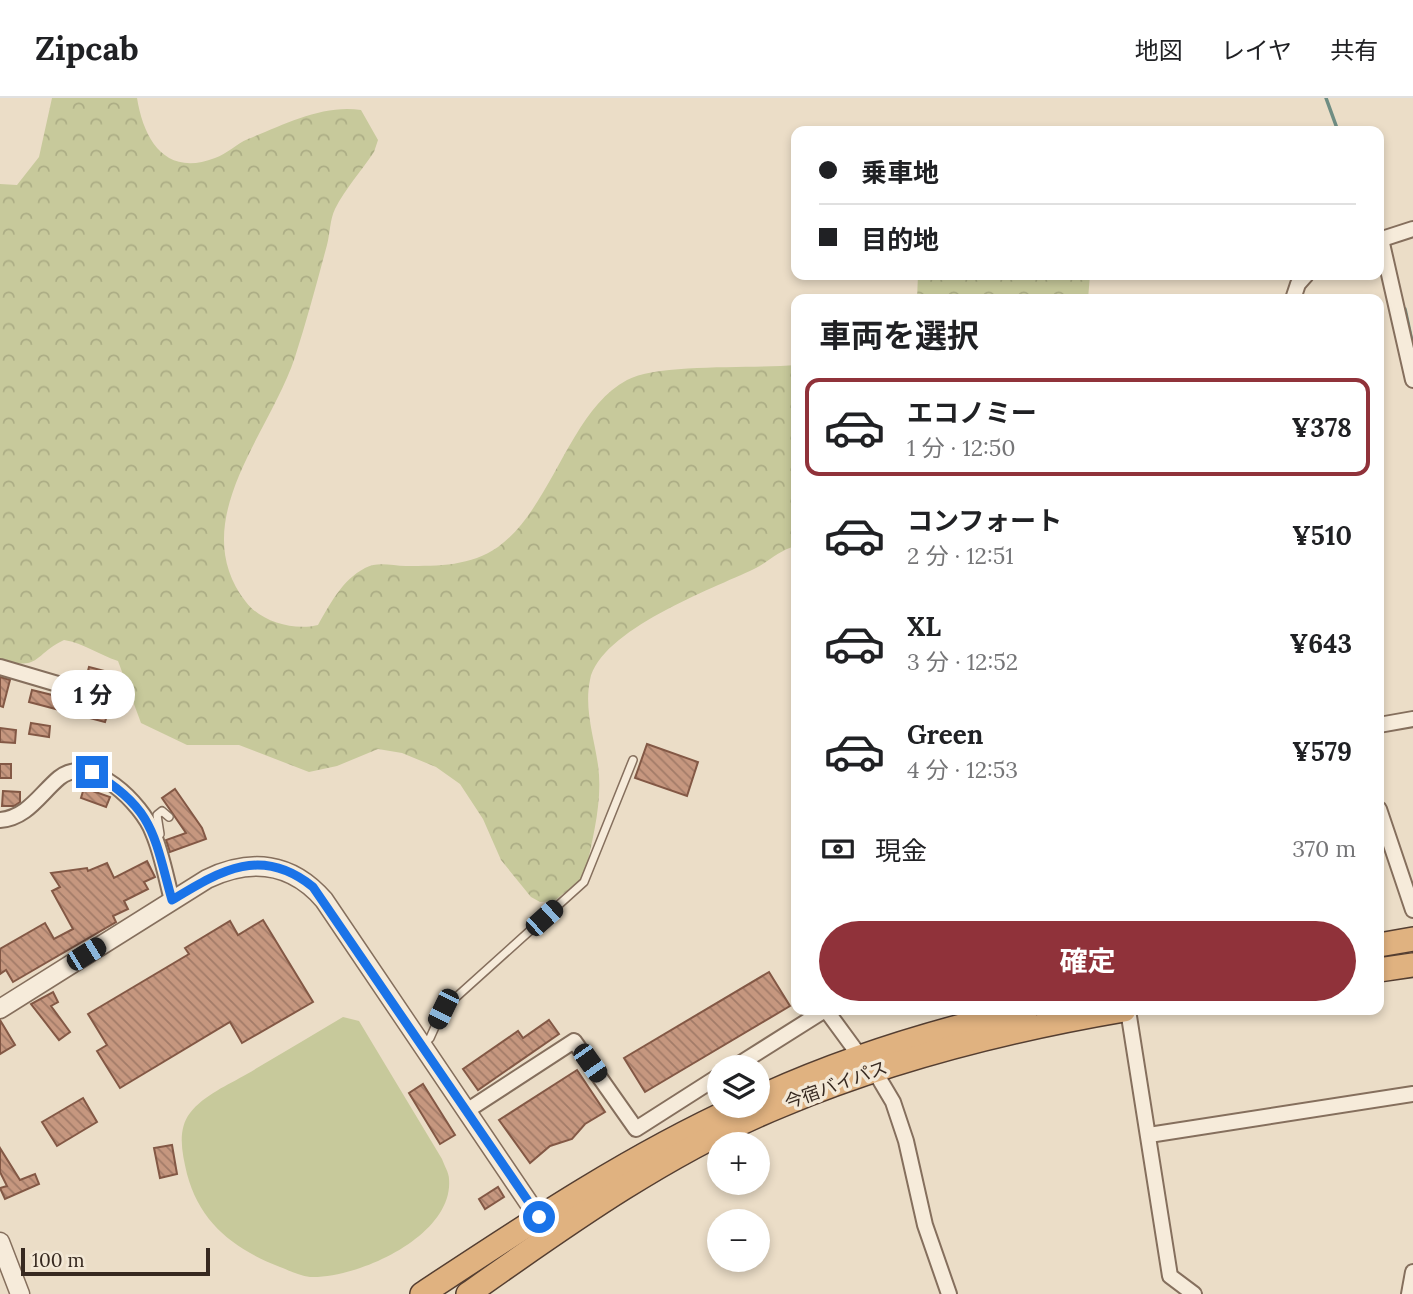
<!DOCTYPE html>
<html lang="ja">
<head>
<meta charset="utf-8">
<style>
	:root { --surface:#fff; --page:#f6f6f6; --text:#202124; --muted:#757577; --line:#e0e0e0; --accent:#90323a }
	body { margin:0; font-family:Lora,"Noto Sans JP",serif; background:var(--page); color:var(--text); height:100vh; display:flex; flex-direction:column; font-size:26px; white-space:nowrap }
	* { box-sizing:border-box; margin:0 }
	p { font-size:23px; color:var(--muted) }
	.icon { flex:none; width:38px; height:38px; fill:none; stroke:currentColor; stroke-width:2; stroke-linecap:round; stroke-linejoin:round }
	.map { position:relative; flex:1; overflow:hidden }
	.sheet { position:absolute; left:791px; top:196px; width:593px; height:721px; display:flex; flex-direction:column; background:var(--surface); border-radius:14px; box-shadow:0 4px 10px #0003 }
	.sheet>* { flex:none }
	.banner { position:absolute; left:791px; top:28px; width:593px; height:154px; border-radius:14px; box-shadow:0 4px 10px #0003; display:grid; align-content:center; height:154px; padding:0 28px; background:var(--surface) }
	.tools { position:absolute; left:707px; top:957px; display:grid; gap:14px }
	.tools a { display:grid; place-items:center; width:63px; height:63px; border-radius:50%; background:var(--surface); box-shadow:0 4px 10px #0003; font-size:35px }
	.scale { position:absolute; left:21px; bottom:18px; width:189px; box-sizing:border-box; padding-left:7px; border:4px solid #372920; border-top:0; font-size:19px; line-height:24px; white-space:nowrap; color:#372920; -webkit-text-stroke:5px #f3e8d6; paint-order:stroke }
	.end { position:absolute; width:32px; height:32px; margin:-16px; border:9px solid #1a73e8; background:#fff; box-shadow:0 0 0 4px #fff }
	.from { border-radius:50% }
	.bubble { position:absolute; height:49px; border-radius:24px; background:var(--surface); box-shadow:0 4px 10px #0003; font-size:23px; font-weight:700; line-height:49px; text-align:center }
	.car { position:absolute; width:21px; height:42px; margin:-21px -10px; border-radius:9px; box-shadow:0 0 5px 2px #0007; background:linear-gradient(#222 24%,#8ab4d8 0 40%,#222 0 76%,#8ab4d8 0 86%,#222 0) }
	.banner b { display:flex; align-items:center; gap:24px; height:66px; font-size:26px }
	.banner b+b { border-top:2px solid var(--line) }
	.banner i { width:18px; height:18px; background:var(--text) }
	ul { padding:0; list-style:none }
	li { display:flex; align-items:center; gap:21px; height:98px; margin:0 14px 10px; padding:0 14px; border:4px solid transparent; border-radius:14px }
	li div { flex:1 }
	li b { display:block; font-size:26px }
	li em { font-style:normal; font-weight:700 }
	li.on { border-color:var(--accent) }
	li>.icon { width:63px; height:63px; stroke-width:1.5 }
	h2 { padding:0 28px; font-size:32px; line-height:84px }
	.pay { display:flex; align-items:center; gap:18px; height:77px; padding:0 28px; font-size:26px }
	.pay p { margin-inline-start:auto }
	.button { display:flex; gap:14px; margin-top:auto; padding:14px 28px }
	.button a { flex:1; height:80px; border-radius:42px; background:var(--accent); color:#fff; font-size:28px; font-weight:700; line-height:80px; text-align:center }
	header { display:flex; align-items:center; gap:42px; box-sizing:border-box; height:98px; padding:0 35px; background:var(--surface); border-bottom:2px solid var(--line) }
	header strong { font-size:33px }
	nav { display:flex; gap:38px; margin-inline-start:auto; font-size:24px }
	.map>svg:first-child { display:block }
	.forest { fill:url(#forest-crowns) }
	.pitch { fill:#c7c99b }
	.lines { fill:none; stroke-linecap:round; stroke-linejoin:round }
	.stream { stroke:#6f8d83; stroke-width:3.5 }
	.building { fill:url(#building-back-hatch); stroke:#835845; stroke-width:2 }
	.service-casing { stroke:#856f5d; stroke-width:10 }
	.minor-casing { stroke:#856f5d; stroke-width:18 }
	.tertiary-casing { stroke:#856f5d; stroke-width:21 }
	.trunk-casing { stroke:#543e31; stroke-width:26 }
	.service { stroke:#f6ebda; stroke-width:7 }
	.minor { stroke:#f6ebda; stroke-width:14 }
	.tertiary { stroke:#f6ebda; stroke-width:18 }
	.trunk { stroke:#e0b280; stroke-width:23 }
	.route { stroke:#1a73e8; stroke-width:9 }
	.labels { text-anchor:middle; stroke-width:7; stroke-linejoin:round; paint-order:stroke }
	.street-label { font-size:18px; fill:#372920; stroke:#f3e8d6 }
</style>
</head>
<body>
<header>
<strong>Zipcab</strong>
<nav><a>地図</a><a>レイヤ</a><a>共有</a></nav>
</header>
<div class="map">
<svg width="1413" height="1196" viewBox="0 0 1413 1196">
	<defs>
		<pattern id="forest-crowns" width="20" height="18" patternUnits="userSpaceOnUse" patternTransform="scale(1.75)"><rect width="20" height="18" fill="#c7c99b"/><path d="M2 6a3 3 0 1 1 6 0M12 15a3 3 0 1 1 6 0" fill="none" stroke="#acad85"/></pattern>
		<pattern id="building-back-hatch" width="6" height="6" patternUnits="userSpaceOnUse" patternTransform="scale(1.75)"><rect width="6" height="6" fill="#c6977f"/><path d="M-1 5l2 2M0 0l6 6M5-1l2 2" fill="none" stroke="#a27b68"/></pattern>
	</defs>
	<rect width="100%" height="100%" fill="#ebddc7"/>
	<g class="forest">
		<path d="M52,0h85c7,43 29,79 78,60 12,-4 21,-14 33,-19 35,-14 75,-35 113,-29l17,30 -4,12c-12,18 -29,37 -39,57 -5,10 -5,24 -8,36 -10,37 -20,75 -32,112 -25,77 -111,165 -49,245 15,20 48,29 72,23 12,-21 24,-45 47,-57 13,-7 27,-2 41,-2 33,0 65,0 92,-19 54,-39 72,-137 129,-167 32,-17 128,-11 169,-15v181c-17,4 -26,15 -42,23 -42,20 -154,61 -164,111 -6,29 4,57 8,85 5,35 -5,71 -12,106l-4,8 -28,22 -14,1 -9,-5 -30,-37 -18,-41 -23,-35 -24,-17 -34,-14 -24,-4 -41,17 -28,6 -70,-27h-52l-46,-22 -23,-62c-19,-6 -34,-18 -54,-21 -30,14 -25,33 -64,18v-474l17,1 22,-28z"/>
		<polygon points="918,177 1090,177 1088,201 917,201"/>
	</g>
	<path class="pitch" d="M343,919l16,4 83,138c2,6 7,14 7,20 5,57 -92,100 -139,98 -10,-1 -22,-7 -30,-10 -46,-18 -80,-44 -93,-93 -5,-21 -10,-44 3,-61 14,-18 38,-28 57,-39 32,-19 64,-38 96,-57z"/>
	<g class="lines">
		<g class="stream">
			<polyline points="1326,0 1338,33"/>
			<polyline points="1405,211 1413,248"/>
		</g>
	</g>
	<g class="building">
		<polygon points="89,569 112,575 108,590 85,584"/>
		<polygon points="0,579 10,582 3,609 0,608"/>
		<polygon points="32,592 109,611 105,624 29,604"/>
		<polygon points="31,625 50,628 49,639 29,636"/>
		<polygon points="0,630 16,632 15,645 0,644"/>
		<polygon points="647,646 698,664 687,698 635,680"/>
		<rect x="0" y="666" width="11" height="14"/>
		<polygon points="84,690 110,699 106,709 81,700"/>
		<polygon points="175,691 202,730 206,741 170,754 166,742 186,735 162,700"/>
		<polygon points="3,693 20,694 20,704 14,708 2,708"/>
		<polygon points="147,763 155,779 144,784 148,791 124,803 128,811 113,818 116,824 13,884 6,872 0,876 0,851 45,825 54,841 73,831 52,793 60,789 51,775 87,770 88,773 107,765 114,780"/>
		<polygon points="263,822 313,904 242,945 230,924 120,990 97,953 107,947 88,916 189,856 185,850 230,823 238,837"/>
		<polygon points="769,874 790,908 645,994 624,960"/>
		<polygon points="53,894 58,904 51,908 70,934 59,942 31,906"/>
		<polygon points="0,922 15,947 0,956"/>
		<polygon points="549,922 559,936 478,992 463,971 518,933 523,940"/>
		<polygon points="577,972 605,1014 585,1026 572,1041 550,1048 530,1065 499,1022"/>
		<polygon points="423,986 455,1037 440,1046 409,995"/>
		<polygon points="83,1000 97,1024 57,1048 42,1024"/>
		<polygon points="172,1047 177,1076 160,1080 154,1050"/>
		<polygon points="0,1050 20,1082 35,1076 39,1086 5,1101 0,1090 7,1088 0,1074"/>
		<polygon points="498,1089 504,1099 485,1111 479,1101"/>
	</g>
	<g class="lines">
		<defs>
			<g id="service">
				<polyline points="155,737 160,736 157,717 162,713 169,719"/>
				<polyline points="423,946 430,940 443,911 584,784 633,662"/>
			</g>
			<g id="minor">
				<polyline points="1381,141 1413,282"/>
				<polyline points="1379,142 1413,131"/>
				<polyline points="1293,201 1298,186 1306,177"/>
				<polyline points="0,569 112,602"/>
				<polyline points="1379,627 1413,621"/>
				<polyline points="1379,711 1413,812"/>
				<path d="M0,722c27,-2 40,-26 59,-42 32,-26 84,27 94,55 9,21 13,45 19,67"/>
				<polyline points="826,912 859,957"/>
				<polyline points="1128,912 1170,1178 1194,1196"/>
				<polyline points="733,970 825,912"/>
				<polyline points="874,972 893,1004 906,1043 925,1127 949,1196"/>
				<polyline points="468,1012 574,943 636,1031 719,978"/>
				<polyline points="1149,1037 1413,996"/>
				<polyline points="1409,1196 1413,1174"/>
			</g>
			<g id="tertiary">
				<path d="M0,911l207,-130c44,-21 84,-17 117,21l221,327"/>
				<polyline points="0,1144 20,1196"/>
			</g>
			<g id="trunk">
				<polyline points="1379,847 1413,841"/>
				<polyline points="1379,872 1413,867"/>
				<path d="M758,1000c87,-40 175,-67 268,-88"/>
				<path d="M422,1196c103,-68 206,-137 318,-188"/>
				<path d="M468,1196c99,-70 201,-143 314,-189 110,-46 225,-75 342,-95"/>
			</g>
		</defs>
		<use href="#service" class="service-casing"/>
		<use href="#minor" class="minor-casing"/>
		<use href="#tertiary" class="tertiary-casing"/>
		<use href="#trunk" class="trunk-casing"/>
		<use href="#service" class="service"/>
		<use href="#minor" class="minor"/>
		<use href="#tertiary" class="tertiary"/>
		<use href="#trunk" class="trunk"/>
	</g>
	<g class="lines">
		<path class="route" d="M92,674c62,36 62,64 80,128 48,-29 89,-55 141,-13l226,330"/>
	</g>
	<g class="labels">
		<g class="street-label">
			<text transform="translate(836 987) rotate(-20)" y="6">今宿バイパス</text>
		</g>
	</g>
</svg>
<div class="tools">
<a><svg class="icon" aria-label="layers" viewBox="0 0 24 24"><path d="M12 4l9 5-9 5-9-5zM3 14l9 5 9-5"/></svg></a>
<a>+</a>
<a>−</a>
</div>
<div class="scale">100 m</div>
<i class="end from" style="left:539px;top:1119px"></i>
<i class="end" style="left:92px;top:674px"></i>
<div class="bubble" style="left:51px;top:572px;width:84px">1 分</div>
<i class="car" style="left:544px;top:820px;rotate:48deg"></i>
<i class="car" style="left:86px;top:856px;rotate:58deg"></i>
<i class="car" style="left:443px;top:911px;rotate:206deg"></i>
<i class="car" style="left:590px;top:965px;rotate:145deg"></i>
<div class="banner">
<b><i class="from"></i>乗車地</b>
<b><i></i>目的地</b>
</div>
<section class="sheet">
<h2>車両を選択</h2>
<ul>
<li class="on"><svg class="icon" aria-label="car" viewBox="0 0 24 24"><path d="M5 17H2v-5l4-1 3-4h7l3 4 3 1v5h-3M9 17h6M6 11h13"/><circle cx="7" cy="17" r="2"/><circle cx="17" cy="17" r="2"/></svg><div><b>エコノミー</b><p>1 分 · 12:50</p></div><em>¥378</em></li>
<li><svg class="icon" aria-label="car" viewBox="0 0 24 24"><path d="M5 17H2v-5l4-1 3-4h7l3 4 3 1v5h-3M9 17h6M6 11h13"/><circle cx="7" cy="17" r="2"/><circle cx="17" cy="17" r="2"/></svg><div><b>コンフォート</b><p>2 分 · 12:51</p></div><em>¥510</em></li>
<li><svg class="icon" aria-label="car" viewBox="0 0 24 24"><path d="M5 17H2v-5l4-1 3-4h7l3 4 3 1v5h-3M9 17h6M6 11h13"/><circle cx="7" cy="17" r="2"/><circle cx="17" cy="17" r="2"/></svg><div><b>XL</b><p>3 分 · 12:52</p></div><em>¥643</em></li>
<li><svg class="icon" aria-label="car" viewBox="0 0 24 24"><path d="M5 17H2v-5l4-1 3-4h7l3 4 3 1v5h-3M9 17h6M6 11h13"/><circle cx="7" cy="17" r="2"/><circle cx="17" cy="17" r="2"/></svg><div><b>Green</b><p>4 分 · 12:53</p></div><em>¥579</em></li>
</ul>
<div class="pay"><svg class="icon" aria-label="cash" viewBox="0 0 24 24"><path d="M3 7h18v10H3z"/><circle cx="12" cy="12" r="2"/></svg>現金<p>370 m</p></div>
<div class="button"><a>確定</a></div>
</section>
</div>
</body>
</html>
